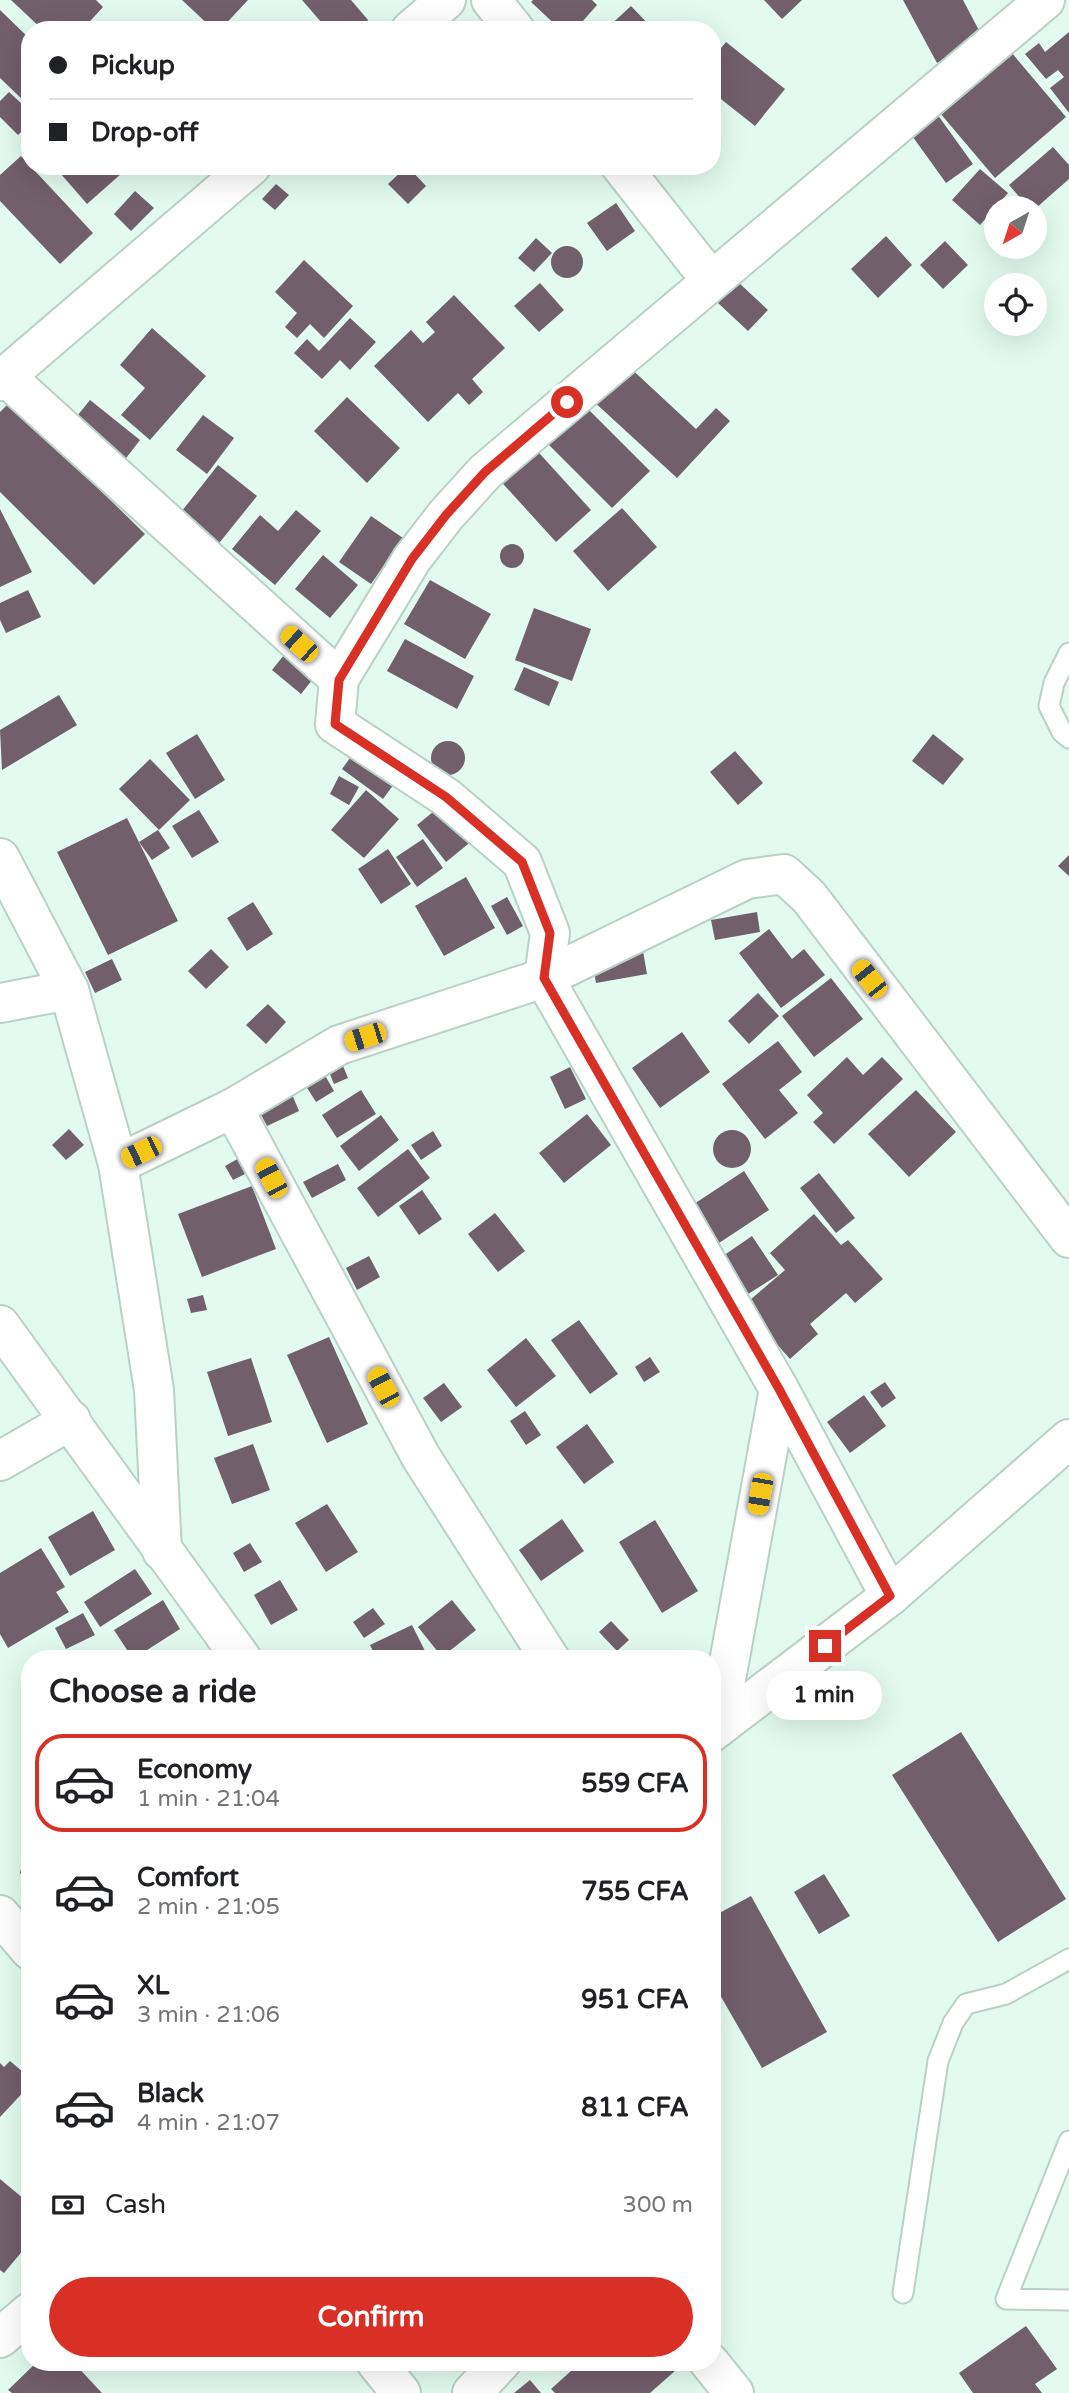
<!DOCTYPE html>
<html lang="en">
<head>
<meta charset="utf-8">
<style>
	:root { --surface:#fff; --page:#f6f6f6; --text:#202124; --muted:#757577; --line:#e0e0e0; --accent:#d93025 }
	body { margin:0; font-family:"Varela Round",sans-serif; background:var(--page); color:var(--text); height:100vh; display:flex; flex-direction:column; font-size:26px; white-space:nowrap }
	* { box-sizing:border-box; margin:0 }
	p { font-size:23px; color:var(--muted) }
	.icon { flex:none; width:38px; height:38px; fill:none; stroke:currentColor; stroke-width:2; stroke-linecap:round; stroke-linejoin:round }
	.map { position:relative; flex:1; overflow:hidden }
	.side { position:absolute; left:21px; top:1650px; width:700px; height:721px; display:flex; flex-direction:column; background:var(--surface); border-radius:28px; box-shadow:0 7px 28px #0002 }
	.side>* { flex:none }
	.hud { position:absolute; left:21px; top:21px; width:700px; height:154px; border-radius:28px; box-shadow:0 7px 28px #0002; display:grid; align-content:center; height:154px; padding:0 28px; background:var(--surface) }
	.needle { width:46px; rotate:219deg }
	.controls { position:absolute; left:984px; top:196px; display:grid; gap:14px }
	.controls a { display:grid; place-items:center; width:63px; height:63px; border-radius:50%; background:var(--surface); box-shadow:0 7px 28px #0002; font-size:35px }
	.end { position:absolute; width:32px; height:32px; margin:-16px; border:9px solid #d93025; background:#fff; box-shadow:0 0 0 4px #fff }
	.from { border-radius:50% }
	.bubble { position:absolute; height:49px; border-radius:24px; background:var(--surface); box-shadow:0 7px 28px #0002; font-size:23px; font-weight:700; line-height:49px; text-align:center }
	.car { position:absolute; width:21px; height:42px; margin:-21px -10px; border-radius:9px; box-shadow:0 0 5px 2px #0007; background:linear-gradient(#f5c518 24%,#345 0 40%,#f5c518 0 76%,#345 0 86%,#f5c518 0) }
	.hud b { display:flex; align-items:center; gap:24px; height:66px; font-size:26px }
	.hud b+b { border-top:2px solid var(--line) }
	.hud i { width:18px; height:18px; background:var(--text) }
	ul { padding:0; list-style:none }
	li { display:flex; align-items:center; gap:21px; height:98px; margin:0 14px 10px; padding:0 14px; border:4px solid transparent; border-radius:28px }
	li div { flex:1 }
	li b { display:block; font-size:26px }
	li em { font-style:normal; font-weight:700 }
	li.active { border-color:var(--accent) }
	li>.icon { width:63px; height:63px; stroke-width:1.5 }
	h2 { padding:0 28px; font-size:32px; line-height:84px }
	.pay { display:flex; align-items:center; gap:18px; height:77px; padding:0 28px; font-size:26px }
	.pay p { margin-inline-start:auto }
	.cta { display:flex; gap:14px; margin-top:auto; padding:14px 28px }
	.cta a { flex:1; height:80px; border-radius:42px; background:var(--accent); color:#fff; font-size:28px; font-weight:700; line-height:80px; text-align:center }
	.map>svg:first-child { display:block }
	.building { fill:#715f6b }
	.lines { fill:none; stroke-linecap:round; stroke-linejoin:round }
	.lane-casing { stroke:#b9d1c6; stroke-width:23 }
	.street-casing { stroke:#b9d1c6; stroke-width:42 }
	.lane { stroke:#fff; stroke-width:19 }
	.street { stroke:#fff; stroke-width:38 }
	.route { stroke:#d93025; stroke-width:9 }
</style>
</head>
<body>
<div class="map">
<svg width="1069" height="2393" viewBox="0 0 1069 2393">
	<rect width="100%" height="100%" fill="#e2faef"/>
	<g class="building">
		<polygon points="11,0 96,0 103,7 82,30 43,30"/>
		<polygon points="182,0 248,0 220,30 214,30"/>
		<polygon points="302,0 351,0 368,20 358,30 328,30"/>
		<polygon points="533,0 592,0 597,5 575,30 561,30 531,2"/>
		<polygon points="764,0 802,0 782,19"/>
		<polygon points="903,0 963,0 983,38 937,63"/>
		<polygon points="631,6 654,30 605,30"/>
		<polygon points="0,10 30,39 30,93 23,100 0,78"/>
		<polygon points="1069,32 1069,113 1050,88 1064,77 1058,70 1046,79 1025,54 1039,43 1045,52"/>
		<polygon points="726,42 785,89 755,126 712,92 712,59"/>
		<polygon points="1011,52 1066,117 995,178 940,113"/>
		<polygon points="9,92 23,105 27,101 30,104 30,123 18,135 0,117 0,101"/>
		<polygon points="937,114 973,164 946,183 910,133"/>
		<polygon points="1053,147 1069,165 1069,179 1036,208 1029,208 1009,185"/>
		<polygon points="21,156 93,233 60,264 0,201 0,175"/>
		<polygon points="54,166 130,166 87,204"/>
		<polygon points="407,166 426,186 408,204 388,184"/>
		<polygon points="980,169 1008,193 980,225 952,200"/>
		<polygon points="276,184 289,195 275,210 262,199"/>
		<polygon points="135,191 154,208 131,231 114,214"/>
		<polygon points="616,203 635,231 607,251 587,223"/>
		<polygon points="886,236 912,265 878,298 851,269"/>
		<polygon points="536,238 552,253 534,272 518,258"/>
		<polygon points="945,241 968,265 943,289 920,265"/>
		<circle cx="567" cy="262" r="16"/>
		<polygon points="304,260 353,306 324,338 310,324 297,338 285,327 297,313 275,292"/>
		<polygon points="738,282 768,310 748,331 718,303"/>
		<polygon points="540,283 564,310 539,332 514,306"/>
		<polygon points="454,295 505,348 472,379 483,392 469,405 458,393 428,422 374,366 411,330 423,343 435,332 426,322"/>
		<polygon points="350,318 376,342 350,370 340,360 322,379 294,353 307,339 319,351"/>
		<polygon points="152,328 206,376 150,440 121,415 145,388 120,365"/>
		<polygon points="625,363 696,429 716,408 730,421 677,478 591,399"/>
		<polygon points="347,397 400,448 367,483 314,431"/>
		<polygon points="90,400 140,440 120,466 69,426"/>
		<polygon points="579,400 650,471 612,508 541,437"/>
		<polygon points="10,402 145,534 94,585 0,492 0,412"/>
		<polygon points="203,415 234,438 207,474 176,450"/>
		<polygon points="530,443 591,510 556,542 495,475"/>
		<polygon points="218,465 257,496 216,547 178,516"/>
		<polygon points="622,508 657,547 608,591 573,551"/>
		<polygon points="0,509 32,572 0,587"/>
		<polygon points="296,510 321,531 275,585 232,549 260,515 278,531"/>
		<polygon points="371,516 403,538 371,584 339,562"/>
		<circle cx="512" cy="556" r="12"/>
		<polygon points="323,555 358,585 330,618 295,589"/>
		<polygon points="430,580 491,614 465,659 404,624"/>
		<polygon points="28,590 41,617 6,633 0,620 0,603"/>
		<polygon points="534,608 591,629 572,681 515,660"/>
		<polygon points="405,639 474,676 457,709 387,671"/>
		<polygon points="292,645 321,669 301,694 272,670"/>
		<polygon points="524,667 559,682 549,706 514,690"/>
		<polygon points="59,695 77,725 2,770 0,730"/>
		<polygon points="197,734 225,780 195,799 166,753"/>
		<polygon points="933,734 964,759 943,785 912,761"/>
		<circle cx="448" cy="758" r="17"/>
		<polygon points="358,747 399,777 383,799 342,769"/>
		<polygon points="735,751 763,783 738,805 710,772"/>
		<polygon points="150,759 190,800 159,830 119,789"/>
		<polygon points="339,776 359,787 349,805 330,794"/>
		<polygon points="366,790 399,819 364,858 331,830"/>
		<polygon points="444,803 473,840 446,862 417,825"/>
		<polygon points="199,810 219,842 192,858 172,826"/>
		<polygon points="127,818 178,921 108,955 57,852"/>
		<polygon points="158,830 170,848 152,860 139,842"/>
		<polygon points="423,839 443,868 417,887 396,857"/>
		<polygon points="388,849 411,884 381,904 358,869"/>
		<polygon points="1069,855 1069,876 1058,866"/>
		<polygon points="466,877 495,928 444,956 415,906"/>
		<polygon points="507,897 523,926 507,935 491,906"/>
		<polygon points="253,902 273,934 247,951 227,918"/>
		<polygon points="757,912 760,932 715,940 711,920"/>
		<polygon points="769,929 792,959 804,949 825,975 781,1008 739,953"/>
		<polygon points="211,949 229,967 206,989 188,971"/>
		<polygon points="643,951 647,974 596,983 592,960"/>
		<polygon points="112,959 122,980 95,993 85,972"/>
		<polygon points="831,978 863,1019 814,1057 782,1016"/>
		<polygon points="758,993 779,1016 749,1044 728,1021"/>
		<polygon points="268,1004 286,1022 266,1044 246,1025"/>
		<polygon points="682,1032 710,1072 660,1108 632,1068"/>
		<polygon points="778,1041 802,1072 779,1090 798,1113 765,1139 722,1084"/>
		<polygon points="847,1057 863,1075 882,1057 903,1079 834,1144 813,1122 823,1113 807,1095"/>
		<polygon points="343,1066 348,1078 334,1084 329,1072"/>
		<polygon points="570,1067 586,1099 565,1109 550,1077"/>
		<polygon points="323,1072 334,1091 316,1102 304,1083"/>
		<polygon points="361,1090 376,1114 337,1138 322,1115"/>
		<polygon points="916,1090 956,1132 909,1177 868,1134"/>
		<polygon points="291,1092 299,1111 267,1126 257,1107"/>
		<polygon points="587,1114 611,1145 564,1183 539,1153"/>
		<polygon points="381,1115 399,1140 359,1171 340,1146"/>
		<polygon points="69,1129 84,1145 66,1160 52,1145"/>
		<circle cx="732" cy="1149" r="19"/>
		<polygon points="433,1131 442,1146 421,1160 411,1145"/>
		<polygon points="408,1149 430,1178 378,1217 357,1188"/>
		<polygon points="241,1157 249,1172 233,1180 225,1166"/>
		<polygon points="338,1164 346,1180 312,1198 303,1182"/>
		<polygon points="744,1171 769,1210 719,1243 694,1204"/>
		<polygon points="819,1173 855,1218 836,1233 800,1188"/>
		<polygon points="252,1186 276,1249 202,1277 178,1214"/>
		<polygon points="422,1190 442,1219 419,1235 399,1206"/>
		<polygon points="495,1213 525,1251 498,1272 468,1234"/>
		<polygon points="814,1214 841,1245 848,1240 883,1279 855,1303 846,1293 810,1324 818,1334 790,1359 743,1306 785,1270 770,1253"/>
		<polygon points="752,1236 778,1275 745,1296 720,1258"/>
		<polygon points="369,1256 380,1277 357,1290 346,1268"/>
		<polygon points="203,1295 207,1310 191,1313 187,1299"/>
		<polygon points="579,1320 618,1374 590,1394 551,1340"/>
		<polygon points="329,1337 368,1424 327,1443 287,1355"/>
		<polygon points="526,1338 556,1376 516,1407 487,1370"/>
		<polygon points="650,1357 660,1372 644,1382 635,1367"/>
		<polygon points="251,1358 272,1422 228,1436 207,1372"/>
		<polygon points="885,1382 896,1398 882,1408 870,1392"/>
		<polygon points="444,1383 462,1407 441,1422 423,1398"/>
		<polygon points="864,1395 886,1426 850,1453 827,1422"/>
		<polygon points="525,1411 541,1435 526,1445 510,1421"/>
		<polygon points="587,1424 614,1462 584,1484 556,1447"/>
		<polygon points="253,1444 270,1490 232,1504 214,1458"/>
		<polygon points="327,1504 358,1552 326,1572 295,1523"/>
		<polygon points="93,1511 115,1550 70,1576 48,1537"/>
		<polygon points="562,1519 584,1551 541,1581 519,1550"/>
		<polygon points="655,1520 698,1591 662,1613 619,1542"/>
		<polygon points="250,1543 262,1562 244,1572 233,1553"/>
		<polygon points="41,1548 65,1587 56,1592 69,1612 8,1648 0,1634 0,1573"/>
		<polygon points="135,1569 152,1594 100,1627 84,1602"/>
		<polygon points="280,1580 298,1610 271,1625 254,1595"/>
		<polygon points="163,1600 180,1629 133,1659 114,1630"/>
		<polygon points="452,1600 476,1630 442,1657 418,1627"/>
		<polygon points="373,1608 385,1624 364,1638 353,1622"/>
		<polygon points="83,1613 95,1635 66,1649 55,1628"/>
		<polygon points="611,1621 629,1640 617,1651 599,1632"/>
		<polygon points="412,1625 429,1659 377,1659 370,1645"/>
		<polygon points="961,1732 1066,1899 998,1942 892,1775"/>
		<polygon points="30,1856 30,1884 20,1873 22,1864"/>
		<polygon points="824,1874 850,1916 819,1934 794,1892"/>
		<polygon points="751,1896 827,2032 762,2068 712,1981 712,1917"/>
		<polygon points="30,2005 30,2026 23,2015"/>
		<polygon points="10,2061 30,2078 30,2085 0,2117 0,2063 4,2067"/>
		<polygon points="0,2179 30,2204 30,2242 4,2273 0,2270"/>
		<polygon points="1026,2326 1057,2369 1035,2384 1042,2393 973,2393 959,2373"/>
		<polygon points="37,2362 73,2362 102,2393 12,2393 8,2390"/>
		<polygon points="581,2362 670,2362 676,2370 650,2393 555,2393 551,2389"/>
		<polygon points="530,2380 541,2393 514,2393"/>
	</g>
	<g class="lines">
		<defs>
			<g id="lane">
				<polyline points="1069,653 1054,683 1049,706 1062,732 1069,738"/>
				<polyline points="1069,2141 1006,2299 1069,2300"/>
				<polyline points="903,2293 938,2061 953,2023 966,2004 1006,1994 1069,1959"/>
			</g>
			<g id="street">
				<polyline points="491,0 515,30"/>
				<polyline points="411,30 446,0"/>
				<polyline points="621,166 710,279"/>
				<polyline points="5,376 339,679"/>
				<polyline points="0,381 251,166"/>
				<polyline points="0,858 69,990 118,1164 154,1390 162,1551"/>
				<polyline points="0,1003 69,990"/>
				<polyline points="233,1108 421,1457 550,1659"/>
				<polyline points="118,1164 233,1108 339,1045 544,978 747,879 784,874 809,897 1069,1238"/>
				<polyline points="0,1325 242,1659"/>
				<polyline points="0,1461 71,1420"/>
				<polyline points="890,1596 779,1389 544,978 550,933 522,862 446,797 335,724 339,679 412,559 446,515 485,472 1045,0"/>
				<polyline points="717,1728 779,1389"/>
				<polyline points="712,1732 890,1596 1069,1439"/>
				<polyline points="0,1915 30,1950"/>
				<polyline points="0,2338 30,2312"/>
				<polyline points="376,2362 401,2393"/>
				<polyline points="709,2362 734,2393"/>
				<polyline points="472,2393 501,2362"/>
			</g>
		</defs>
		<use href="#lane" class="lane-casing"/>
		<use href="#street" class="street-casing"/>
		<use href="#lane" class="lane"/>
		<use href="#street" class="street"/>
	</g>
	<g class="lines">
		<polyline class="route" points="567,402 485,472 446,515 412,559 339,680 335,724 446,797 522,862 550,933 544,978 779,1389 890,1596 825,1646"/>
	</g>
</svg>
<div class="controls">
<a><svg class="needle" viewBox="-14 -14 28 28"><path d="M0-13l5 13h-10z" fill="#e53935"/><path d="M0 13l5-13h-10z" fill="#757577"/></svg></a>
<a><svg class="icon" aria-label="locate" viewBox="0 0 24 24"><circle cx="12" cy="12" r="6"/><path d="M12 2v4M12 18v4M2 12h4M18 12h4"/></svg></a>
</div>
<i class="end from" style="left:567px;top:402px"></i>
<i class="end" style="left:825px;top:1646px"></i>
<div class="bubble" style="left:766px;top:1671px;width:116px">1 min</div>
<i class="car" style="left:299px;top:644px;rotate:312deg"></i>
<i class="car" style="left:869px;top:979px;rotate:322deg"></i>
<i class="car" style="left:365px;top:1037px;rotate:252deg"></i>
<i class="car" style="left:141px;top:1152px;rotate:244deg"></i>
<i class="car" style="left:271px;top:1178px;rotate:332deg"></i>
<i class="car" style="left:383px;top:1387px;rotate:332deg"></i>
<i class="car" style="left:760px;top:1494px;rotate:190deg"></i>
<div class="hud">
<b><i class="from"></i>Pickup</b>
<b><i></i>Drop-off</b>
</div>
<section class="side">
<h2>Choose a ride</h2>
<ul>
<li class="active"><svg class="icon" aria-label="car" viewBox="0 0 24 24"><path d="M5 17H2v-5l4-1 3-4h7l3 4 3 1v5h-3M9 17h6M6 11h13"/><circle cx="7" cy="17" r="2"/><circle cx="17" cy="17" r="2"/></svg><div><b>Economy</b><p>1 min · 21:04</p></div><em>559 CFA</em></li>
<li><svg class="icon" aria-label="car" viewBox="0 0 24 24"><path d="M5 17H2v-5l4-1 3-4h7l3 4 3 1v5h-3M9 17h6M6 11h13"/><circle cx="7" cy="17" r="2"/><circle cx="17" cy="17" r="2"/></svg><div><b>Comfort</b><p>2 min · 21:05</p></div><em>755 CFA</em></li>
<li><svg class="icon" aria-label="car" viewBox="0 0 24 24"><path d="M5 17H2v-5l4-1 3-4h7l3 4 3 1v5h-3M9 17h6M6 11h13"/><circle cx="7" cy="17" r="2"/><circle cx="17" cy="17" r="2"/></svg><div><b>XL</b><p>3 min · 21:06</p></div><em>951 CFA</em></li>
<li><svg class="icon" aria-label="car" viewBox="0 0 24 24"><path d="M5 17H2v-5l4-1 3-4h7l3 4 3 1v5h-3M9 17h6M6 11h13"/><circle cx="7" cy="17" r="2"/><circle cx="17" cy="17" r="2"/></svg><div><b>Black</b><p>4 min · 21:07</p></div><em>811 CFA</em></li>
</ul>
<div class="pay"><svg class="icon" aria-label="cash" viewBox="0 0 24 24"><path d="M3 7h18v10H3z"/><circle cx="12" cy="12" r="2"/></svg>Cash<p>300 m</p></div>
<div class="cta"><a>Confirm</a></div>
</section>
</div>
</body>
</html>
